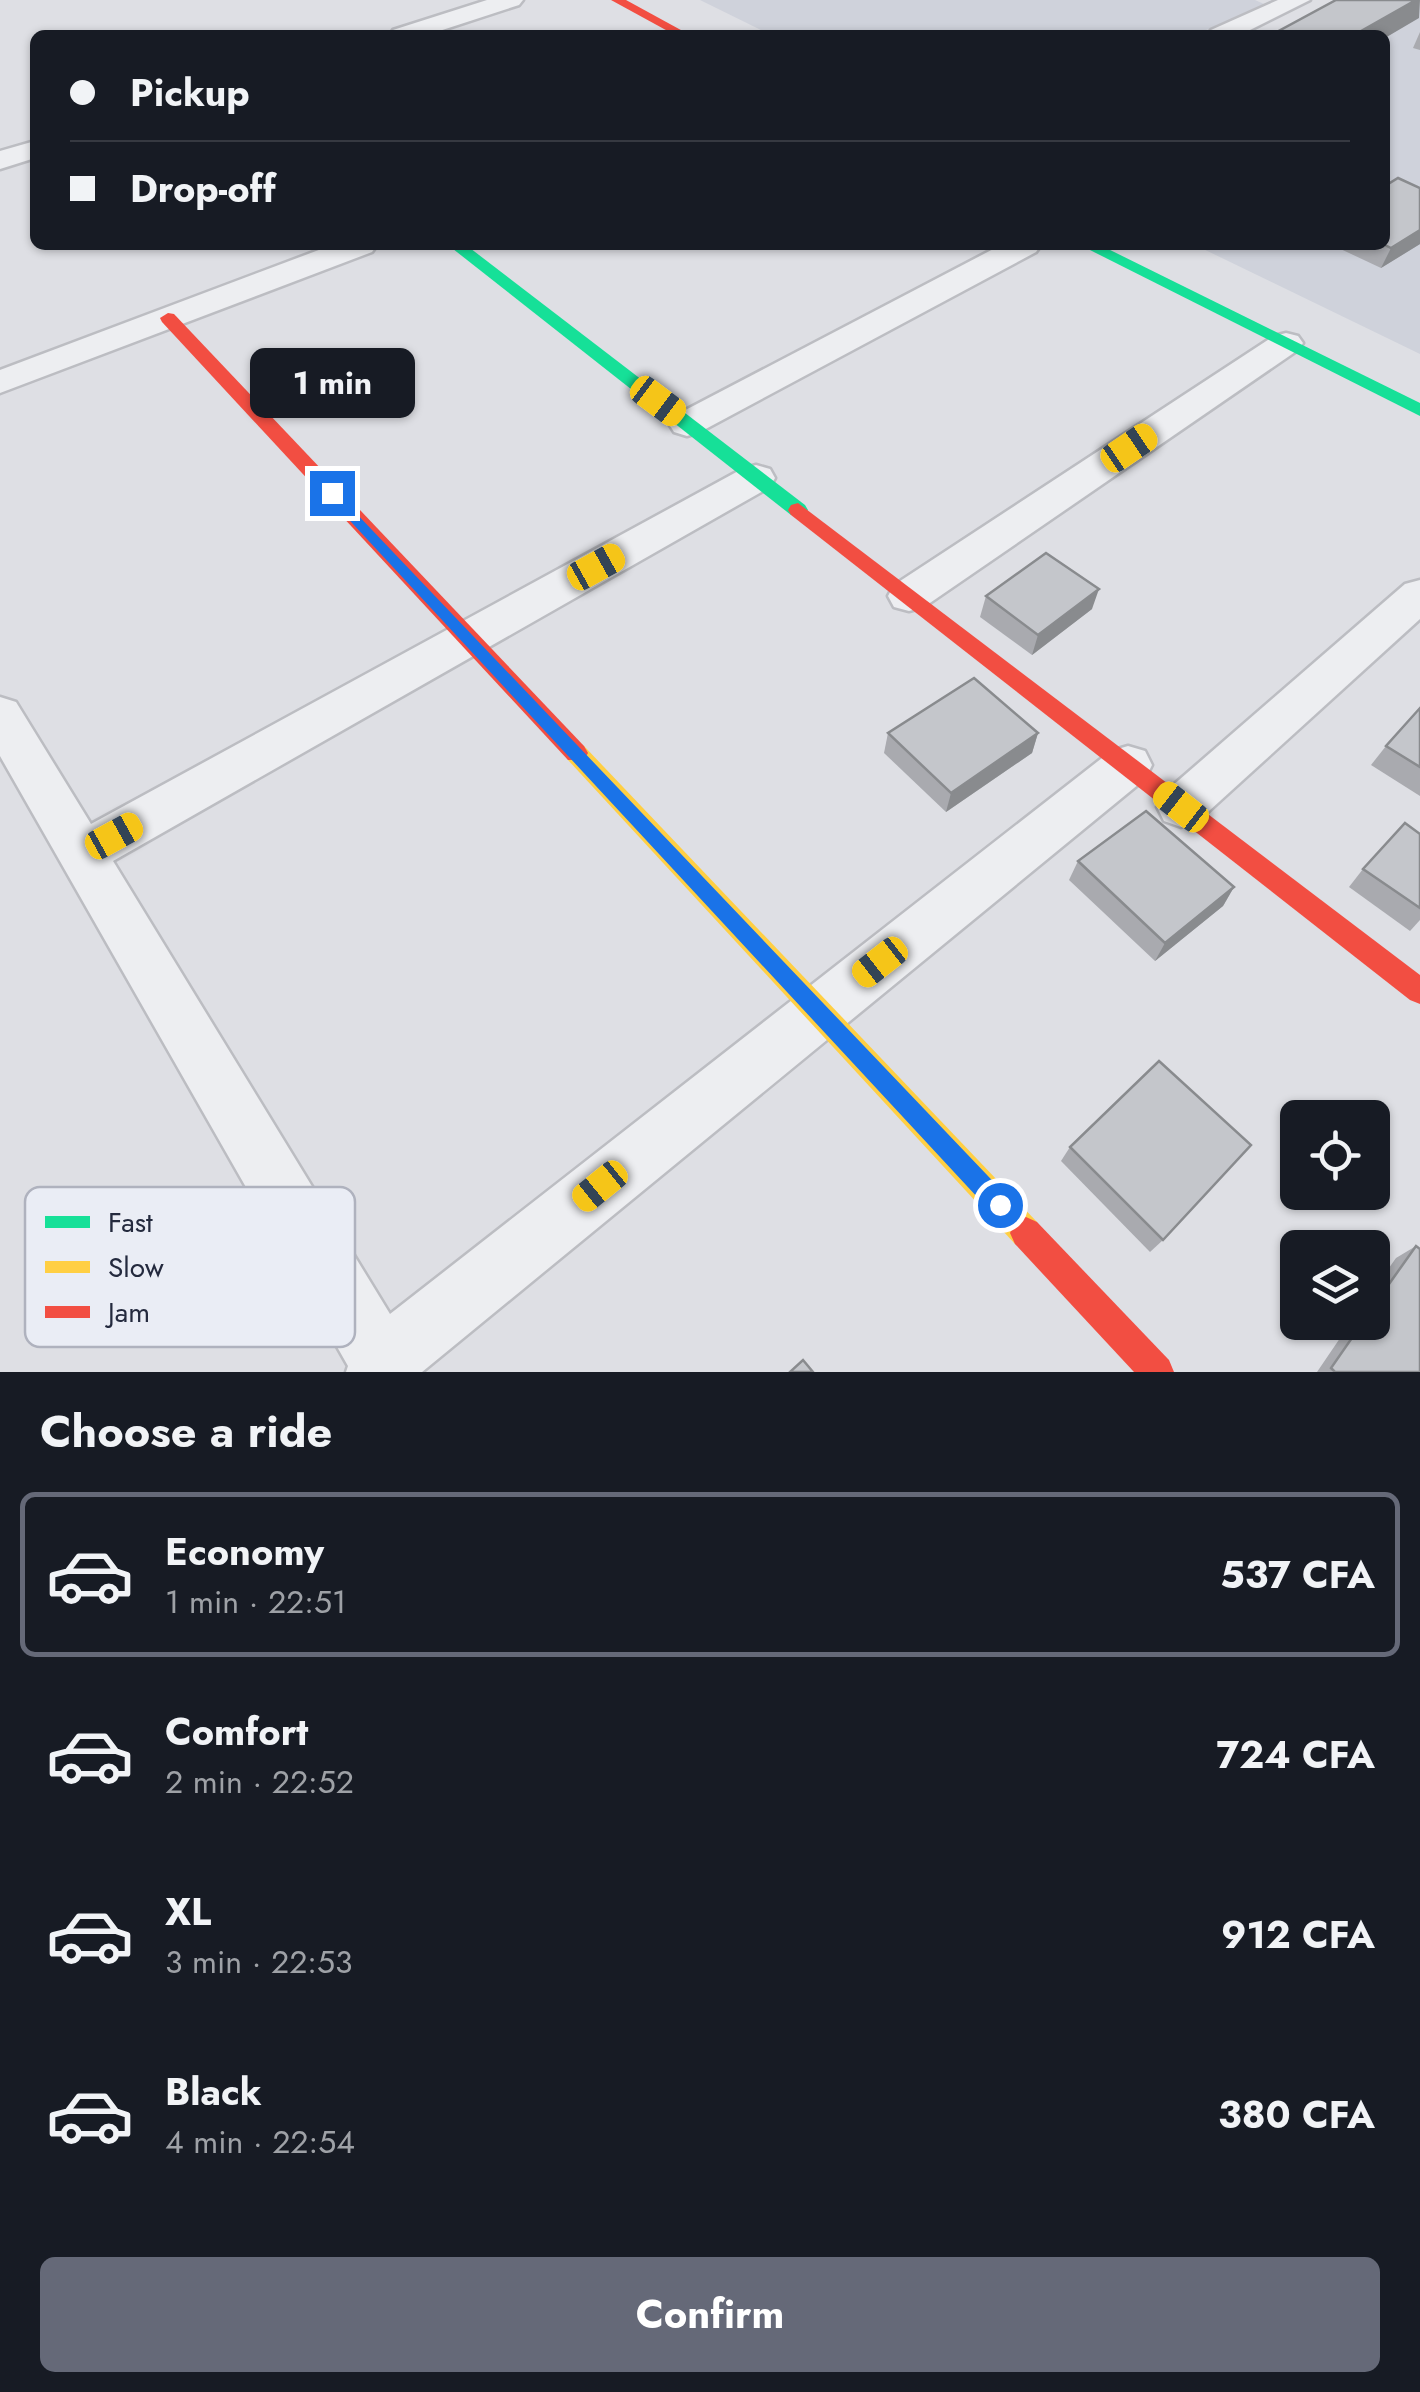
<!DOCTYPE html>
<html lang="en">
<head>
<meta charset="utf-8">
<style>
	:root { --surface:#171b24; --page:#242831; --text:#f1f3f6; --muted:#9ea1a6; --line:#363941; --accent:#656978 }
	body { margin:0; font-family:Jost,sans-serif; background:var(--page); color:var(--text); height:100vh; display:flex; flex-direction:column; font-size:38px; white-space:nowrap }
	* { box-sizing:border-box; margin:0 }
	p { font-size:32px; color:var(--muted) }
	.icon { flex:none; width:55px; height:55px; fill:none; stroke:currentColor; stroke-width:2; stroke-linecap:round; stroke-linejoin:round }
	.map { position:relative; height:1372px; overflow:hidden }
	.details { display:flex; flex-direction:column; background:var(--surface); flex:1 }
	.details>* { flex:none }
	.guide { position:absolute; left:30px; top:30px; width:1360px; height:220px; border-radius:15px; box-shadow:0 2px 8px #0004; display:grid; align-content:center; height:220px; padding:0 40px; background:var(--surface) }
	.fabs { position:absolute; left:1280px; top:1100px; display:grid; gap:20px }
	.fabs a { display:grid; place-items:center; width:110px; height:110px; border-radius:15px; background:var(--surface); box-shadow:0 2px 8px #0004; font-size:50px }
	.end { position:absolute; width:45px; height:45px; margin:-22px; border:12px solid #1a73e8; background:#fff; box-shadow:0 0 0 5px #fff }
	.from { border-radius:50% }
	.bubble { position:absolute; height:70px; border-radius:15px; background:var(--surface); box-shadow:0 2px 8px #0004; font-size:32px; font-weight:700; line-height:70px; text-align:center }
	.car { position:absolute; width:30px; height:60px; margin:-30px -15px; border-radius:12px; box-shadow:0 0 8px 2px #0007; background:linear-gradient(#f5c518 24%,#345 0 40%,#f5c518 0 76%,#345 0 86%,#f5c518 0) }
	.guide b { display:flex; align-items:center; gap:35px; height:95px; font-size:38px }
	.guide b+b { border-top:2px solid var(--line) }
	.guide i { width:25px; height:25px; background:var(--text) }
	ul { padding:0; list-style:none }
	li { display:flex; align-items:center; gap:30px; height:165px; margin:0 20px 15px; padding:0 20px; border:5px solid transparent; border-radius:15px }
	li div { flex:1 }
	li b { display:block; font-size:38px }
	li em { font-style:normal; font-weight:700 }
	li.selected { border-color:var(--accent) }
	li>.icon { width:90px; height:90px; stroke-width:1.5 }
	h2 { padding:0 40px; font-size:45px; line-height:120px }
	.cta { display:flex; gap:20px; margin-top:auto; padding:20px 40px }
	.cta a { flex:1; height:115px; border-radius:15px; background:var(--accent); color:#fff; font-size:40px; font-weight:700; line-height:115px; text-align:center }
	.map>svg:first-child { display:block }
	.built { fill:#cfd2db }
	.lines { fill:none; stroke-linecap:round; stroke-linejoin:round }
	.street-casing { stroke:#bcbdc2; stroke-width:5 }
	.street { fill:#edeef1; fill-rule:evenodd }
	.fast { fill:#16e098; fill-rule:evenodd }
	.slow { fill:#ffcf43; fill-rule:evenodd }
	.jam { fill:#f24e42; fill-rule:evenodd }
	.wall { fill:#a9aaaf }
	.shaded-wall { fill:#898b8e }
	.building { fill:#c4c6cb; stroke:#898b8e; stroke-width:2.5 }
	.route { fill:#1a73e8 }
	.key { fill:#eaedf5; stroke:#afb2be; stroke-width:2.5 }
	.key-label { font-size:28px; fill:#242a3e }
</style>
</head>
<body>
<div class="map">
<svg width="1420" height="1372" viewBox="0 0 1420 1372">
	<rect width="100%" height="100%" fill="#dedfe4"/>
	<g class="built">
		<polygon points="700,0 1255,0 1264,4 1195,35 771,35"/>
		<polygon points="1420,0 1420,354 1195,245 1385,245 1385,35"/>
	</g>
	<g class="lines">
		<defs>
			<g id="street">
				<polygon points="487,0 523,0 519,5 427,35 390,35 393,30"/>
				<polygon points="1278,0 1310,0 1240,35 1208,35 1211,30"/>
				<polygon points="35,141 35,158 0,169 0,151"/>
				<polygon points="332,245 377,245 372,252 0,393 0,370"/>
				<polygon points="1001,245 1041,245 1036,252 700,432 687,436 674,432 669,424 674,416"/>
				<polygon points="1286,333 1298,336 1303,343 1298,350 924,607 909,611 894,607 888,596 894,585 1274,336"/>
				<polygon points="756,465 770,469 775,478 770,487 113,861 390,1314 1111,751 1128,746 1145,751 1152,765 1145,779 422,1372 346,1372 348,1366 0,756 0,697 16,702 91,824 742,469"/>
				<polygon points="1420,580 1420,619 1198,821 1181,827 1164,821 1157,807 1164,793 1405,584"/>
			</g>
		</defs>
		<use href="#street" class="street-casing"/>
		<use href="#street" class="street"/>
		<g class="fast">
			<polygon points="448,245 466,245 805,505 808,510 805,515 791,515"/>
			<polygon points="1080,245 1100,245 1420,403 1420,416"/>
		</g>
		<polygon class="slow" points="576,744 584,746 1037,1222 1042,1233 1037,1244 1026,1249 1015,1244 568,760 564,753 568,746"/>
		<g class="jam">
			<polygon points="611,0 626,0 690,35 675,35"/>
			<polygon points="168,313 174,314 584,746 588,753 584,760 568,760 162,322 160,318"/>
			<polygon points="798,503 1420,975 1420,1004 1410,1000 791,515 788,510 791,505"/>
			<polygon points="1026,1217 1037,1222 1169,1360 1174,1372 1134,1372 1015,1244 1010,1233 1015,1222"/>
		</g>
	</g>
	<g class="wall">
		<polygon points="1420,32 1420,50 1413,48"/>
		<polygon points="1420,188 1420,244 1381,268 1332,245 1385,245"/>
		<polygon points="986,596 1092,609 1032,655 980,617"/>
		<polygon points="1420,708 1420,796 1371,765 1386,746"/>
		<polygon points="888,733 1038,733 1032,753 946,812 884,753"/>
		<polygon points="1420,834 1420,920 1410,931 1349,887 1363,869"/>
		<polygon points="1078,861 1234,887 1223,906 1155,961 1069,880"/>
		<polygon points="1070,1147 1163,1240 1150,1252 1061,1161"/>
		<polygon points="1416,1246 1420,1372 1317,1372 1351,1322 1372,1322 1372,1292 1396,1258"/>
	</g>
	<g class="shaded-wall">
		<polygon points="1416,0 1420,0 1419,18 1385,38 1385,35 1354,35"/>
		<polygon points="1420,230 1420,244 1381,268 1391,248"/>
		<polygon points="1099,589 1092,609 1032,655 1038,635"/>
		<polygon points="1038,733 1032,753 946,812 951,793"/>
		<polygon points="1234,887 1223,906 1155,961 1165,943"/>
	</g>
	<g class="building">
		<polygon points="1336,0 1416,0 1354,35 1281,35 1275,33"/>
		<polygon points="1398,178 1420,188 1420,230 1391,248 1385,245 1385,186"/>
		<polygon points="1046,553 1099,589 1038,635 986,596"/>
		<polygon points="974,678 1038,733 951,793 888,733"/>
		<polygon points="1420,708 1420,767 1386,746"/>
		<polygon points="1146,811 1234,887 1165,943 1078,861"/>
		<polygon points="1405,823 1420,834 1420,908 1363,869"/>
		<polygon points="1159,1061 1251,1145 1163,1240 1070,1147"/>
		<polygon points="1416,1246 1420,1249 1420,1372 1335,1372 1331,1368 1363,1322 1372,1322 1372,1308"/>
		<polygon points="803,1360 813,1372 790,1372"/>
	</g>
	<polygon class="route" points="332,488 1008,1197 1011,1205 1008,1213 1000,1216 992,1213 327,496 324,493"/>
	<rect x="25" y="1187" width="330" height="160" rx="15" class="key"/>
	<rect x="45" y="1216" width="45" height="12" fill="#16e098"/>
	<rect x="45" y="1261" width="45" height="12" fill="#ffcf43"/>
	<rect x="45" y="1306" width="45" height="12" fill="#f24e42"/>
	<g class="key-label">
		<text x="108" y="1232">Fast</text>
		<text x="108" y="1277">Slow</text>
		<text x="108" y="1322">Jam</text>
	</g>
</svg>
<div class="fabs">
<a><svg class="icon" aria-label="locate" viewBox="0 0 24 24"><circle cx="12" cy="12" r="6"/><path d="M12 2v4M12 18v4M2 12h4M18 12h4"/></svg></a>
<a><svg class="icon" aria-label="layers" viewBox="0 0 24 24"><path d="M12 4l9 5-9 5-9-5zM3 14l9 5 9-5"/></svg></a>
</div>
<i class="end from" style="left:1000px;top:1205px"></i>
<i class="end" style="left:332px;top:493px"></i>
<div class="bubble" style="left:250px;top:348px;width:165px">1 min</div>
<i class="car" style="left:658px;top:401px;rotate:127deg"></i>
<i class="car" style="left:1129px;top:448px;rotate:56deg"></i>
<i class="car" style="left:596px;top:567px;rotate:61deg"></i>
<i class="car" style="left:1181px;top:807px;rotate:308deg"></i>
<i class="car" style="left:114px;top:836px;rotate:61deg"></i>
<i class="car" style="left:880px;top:962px;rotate:232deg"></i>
<i class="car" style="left:600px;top:1186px;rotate:231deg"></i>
<div class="guide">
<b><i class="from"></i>Pickup</b>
<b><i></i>Drop-off</b>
</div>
</div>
<section class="details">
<h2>Choose a ride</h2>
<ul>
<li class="selected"><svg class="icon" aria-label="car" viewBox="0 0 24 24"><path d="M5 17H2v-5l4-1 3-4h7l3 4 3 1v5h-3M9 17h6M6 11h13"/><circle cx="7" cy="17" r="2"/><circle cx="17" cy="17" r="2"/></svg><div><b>Economy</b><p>1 min · 22:51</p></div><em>537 CFA</em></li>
<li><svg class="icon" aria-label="car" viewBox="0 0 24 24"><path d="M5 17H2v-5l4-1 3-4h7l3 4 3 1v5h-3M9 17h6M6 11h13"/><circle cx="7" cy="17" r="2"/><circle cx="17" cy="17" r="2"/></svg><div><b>Comfort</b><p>2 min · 22:52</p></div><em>724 CFA</em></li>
<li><svg class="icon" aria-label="car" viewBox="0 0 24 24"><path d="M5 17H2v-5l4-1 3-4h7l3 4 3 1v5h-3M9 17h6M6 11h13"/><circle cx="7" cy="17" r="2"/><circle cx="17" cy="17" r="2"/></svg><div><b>XL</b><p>3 min · 22:53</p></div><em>912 CFA</em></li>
<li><svg class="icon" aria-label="car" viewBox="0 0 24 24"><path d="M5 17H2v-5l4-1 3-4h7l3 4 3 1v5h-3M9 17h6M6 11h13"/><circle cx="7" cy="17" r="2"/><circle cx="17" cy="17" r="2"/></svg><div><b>Black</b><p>4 min · 22:54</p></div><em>380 CFA</em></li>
</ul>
<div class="cta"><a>Confirm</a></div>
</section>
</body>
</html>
